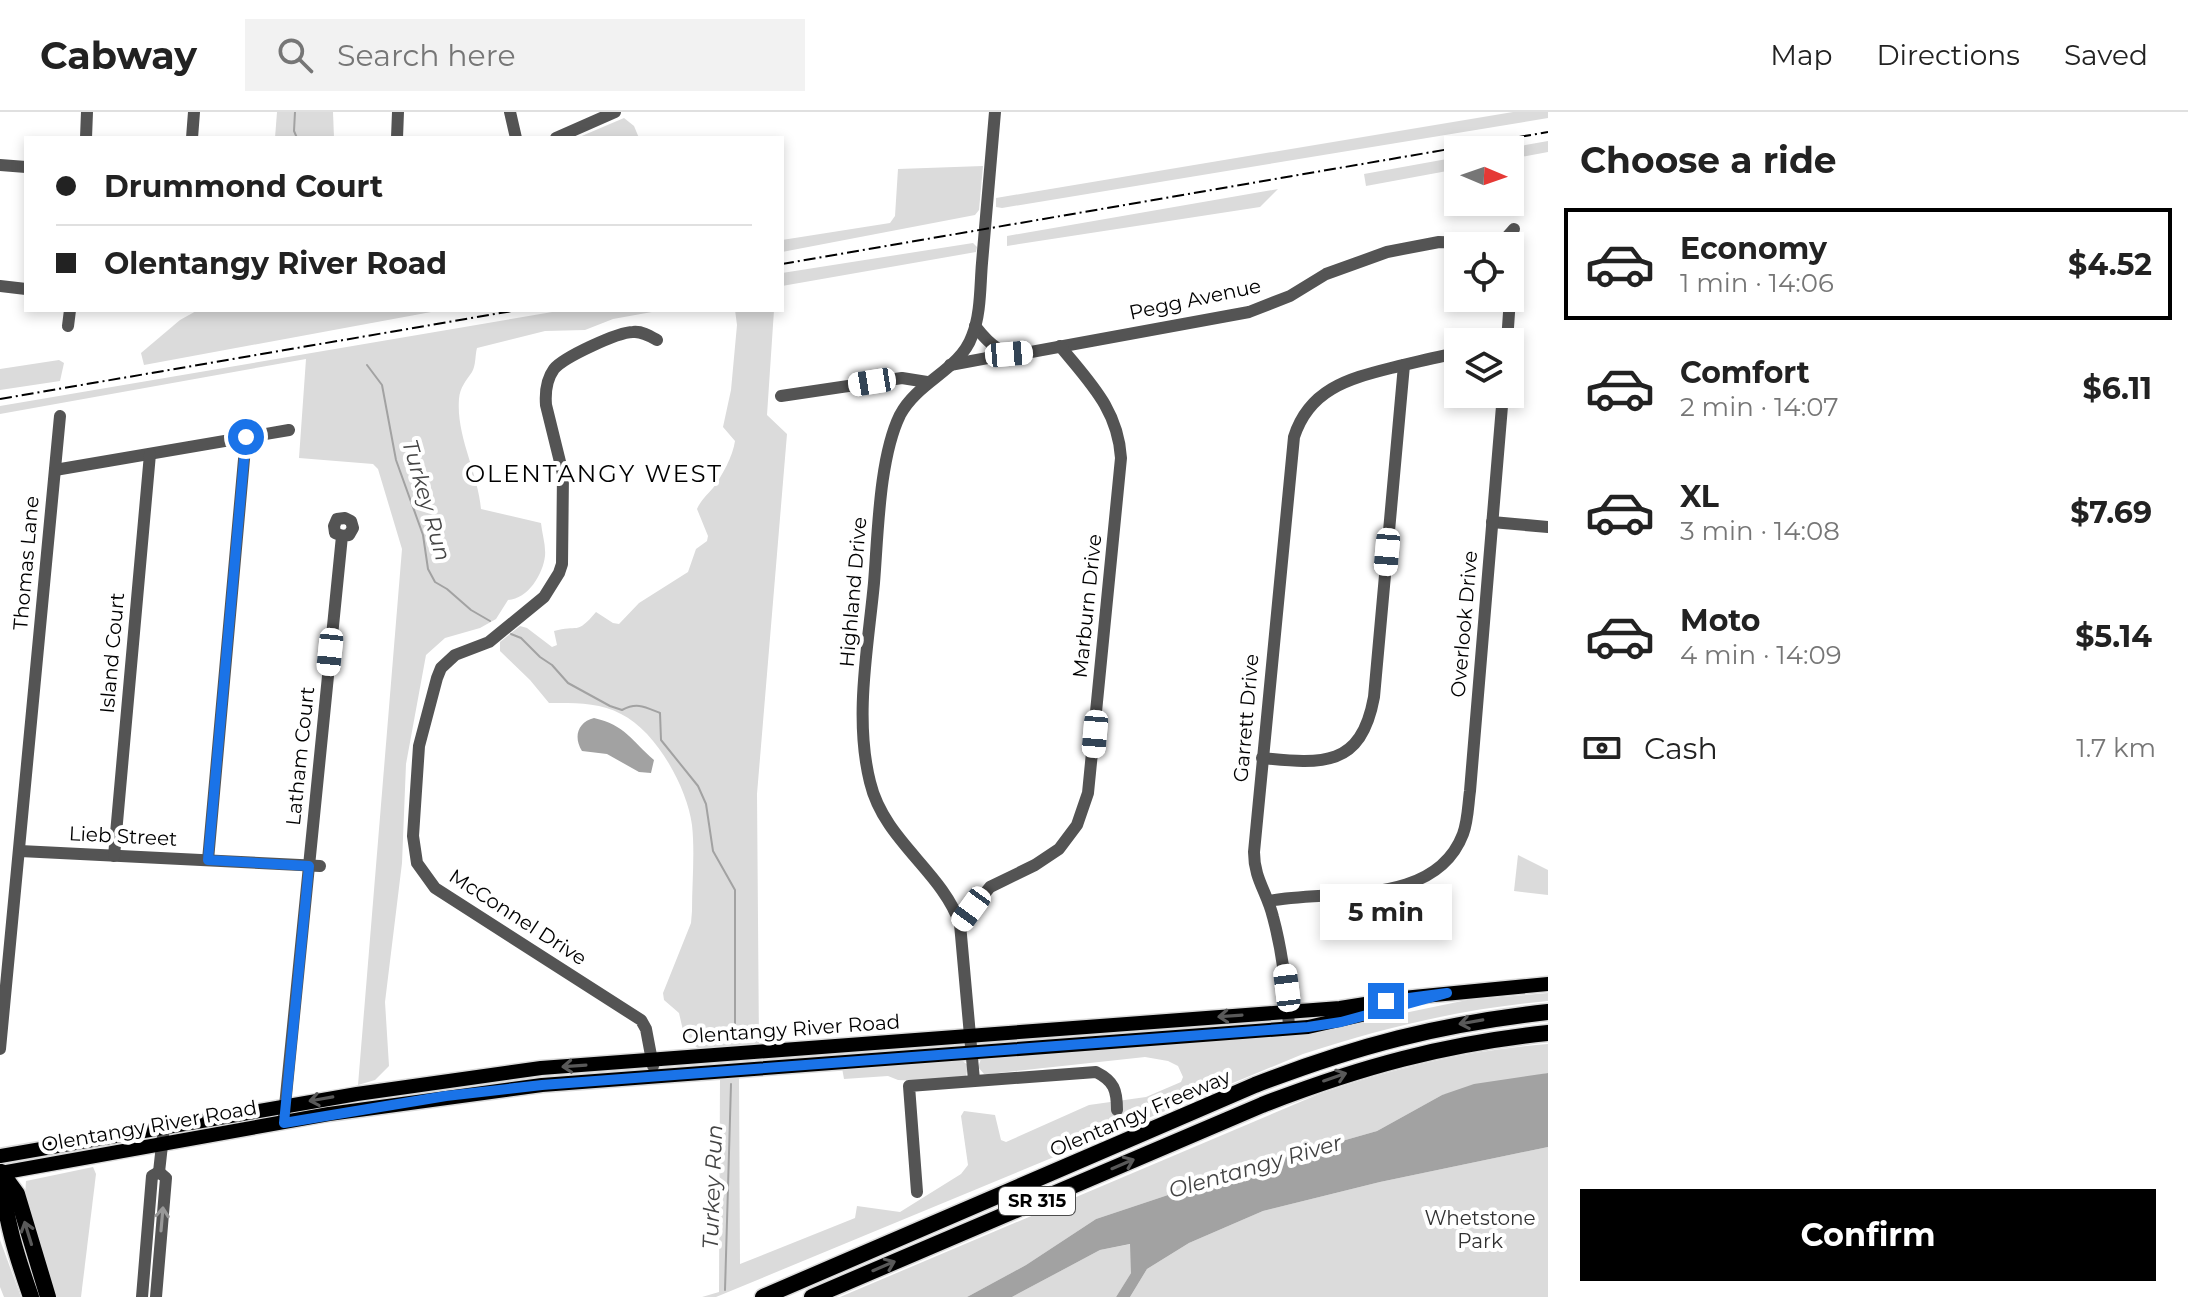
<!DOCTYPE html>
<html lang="en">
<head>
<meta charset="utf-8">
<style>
	:root { --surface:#fff; --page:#f2f2f2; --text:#222; --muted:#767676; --line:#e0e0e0; --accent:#000 }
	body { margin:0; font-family:Montserrat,sans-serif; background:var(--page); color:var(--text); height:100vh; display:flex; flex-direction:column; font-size:30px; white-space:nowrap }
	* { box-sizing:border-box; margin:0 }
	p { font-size:26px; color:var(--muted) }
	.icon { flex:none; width:44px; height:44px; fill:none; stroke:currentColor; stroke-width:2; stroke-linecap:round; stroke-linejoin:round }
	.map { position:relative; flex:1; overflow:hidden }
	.panel { display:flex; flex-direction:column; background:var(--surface); width:640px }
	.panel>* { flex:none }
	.hud { position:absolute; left:24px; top:24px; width:760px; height:176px; border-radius:0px; box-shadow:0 4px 12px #0003; display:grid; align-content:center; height:176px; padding:0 32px; background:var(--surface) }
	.needle { width:52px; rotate:92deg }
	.fabs { position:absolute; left:1444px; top:24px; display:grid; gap:16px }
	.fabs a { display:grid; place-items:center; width:80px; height:80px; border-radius:0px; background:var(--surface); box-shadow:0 4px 12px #0003; font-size:40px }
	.end { position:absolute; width:36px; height:36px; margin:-18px; border:10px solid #1a73e8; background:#fff; box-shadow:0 0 0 4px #fff }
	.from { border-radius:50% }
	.bubble { position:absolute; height:56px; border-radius:0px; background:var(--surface); box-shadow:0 4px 12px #0003; font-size:26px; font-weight:700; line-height:56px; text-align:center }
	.car { position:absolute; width:24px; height:48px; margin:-24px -12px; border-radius:10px; box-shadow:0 0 6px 2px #0007; background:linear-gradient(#fff 24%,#345 0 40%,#fff 0 76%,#345 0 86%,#fff 0) }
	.hud b { display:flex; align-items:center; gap:28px; height:76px; font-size:30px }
	.hud b+b { border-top:2px solid var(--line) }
	.hud i { width:20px; height:20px; background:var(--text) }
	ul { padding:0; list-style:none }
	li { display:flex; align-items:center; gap:24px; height:112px; margin:0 16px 12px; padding:0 16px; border:4px solid transparent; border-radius:0px }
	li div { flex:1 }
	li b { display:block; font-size:30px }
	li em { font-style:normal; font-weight:700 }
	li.current { border-color:var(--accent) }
	li>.icon { width:72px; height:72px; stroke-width:1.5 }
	h2 { padding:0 32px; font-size:36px; line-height:96px }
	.pay { display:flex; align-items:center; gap:20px; height:88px; padding:0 32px; font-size:30px }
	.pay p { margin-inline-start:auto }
	.action { display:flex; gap:16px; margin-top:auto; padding:16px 32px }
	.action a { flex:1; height:92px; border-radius:0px; background:var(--accent); color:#fff; font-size:32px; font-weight:700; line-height:92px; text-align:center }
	header { display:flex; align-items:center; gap:48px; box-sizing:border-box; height:112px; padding:0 40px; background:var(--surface); border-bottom:2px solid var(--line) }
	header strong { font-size:38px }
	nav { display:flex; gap:44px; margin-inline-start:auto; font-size:28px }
	.search { width:560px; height:72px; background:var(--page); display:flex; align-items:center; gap:20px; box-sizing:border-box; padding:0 28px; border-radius:0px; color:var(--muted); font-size:30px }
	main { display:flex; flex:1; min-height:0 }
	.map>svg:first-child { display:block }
	.green { fill:#dbdbdb }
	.water { fill:#a2a2a2 }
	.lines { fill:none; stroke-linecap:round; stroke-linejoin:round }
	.stream { stroke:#a2a2a2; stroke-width:2 }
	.major-casing { stroke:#dbdbdb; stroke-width:17 }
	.highway-casing { stroke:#dbdbdb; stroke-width:19 }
	.minor { stroke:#545454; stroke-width:12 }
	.major { stroke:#000; stroke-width:14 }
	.highway { stroke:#000; stroke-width:16 }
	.rail { stroke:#000; stroke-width:2; stroke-dasharray:12 4 2 4; stroke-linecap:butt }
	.oneway { stroke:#595959 }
	.oneway2 { stroke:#989898 }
	.route { stroke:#1a73e8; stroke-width:10 }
	.labels { text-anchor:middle; stroke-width:8; stroke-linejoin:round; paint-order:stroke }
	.shield { fill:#fff; stroke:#4c4c4c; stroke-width:2 }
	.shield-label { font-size:18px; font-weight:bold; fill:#000 }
	.street-label { font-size:20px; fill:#000; stroke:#fff }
	.park-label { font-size:20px; fill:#323232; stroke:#fff }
	.water-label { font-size:22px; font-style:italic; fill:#434343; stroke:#fff }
	.quarter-label { font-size:24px; letter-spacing:2px; fill:#000; stroke:#fff }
</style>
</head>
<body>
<header>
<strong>Cabway</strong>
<div class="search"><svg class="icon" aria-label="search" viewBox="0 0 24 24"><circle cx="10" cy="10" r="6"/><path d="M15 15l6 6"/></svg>Search here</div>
<nav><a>Map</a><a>Directions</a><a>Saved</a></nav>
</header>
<main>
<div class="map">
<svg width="1548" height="1185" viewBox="0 0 1548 1185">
	<rect width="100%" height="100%" fill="#fff"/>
	<g class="green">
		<polygon points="277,0 333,0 334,26 275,26"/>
		<polygon points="1513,0 1548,0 1548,6 1002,96 996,95 996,86"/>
		<polygon points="624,6 634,14 639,26 577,26"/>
		<polygon points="1548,29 1548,40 1510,47 1510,38 1497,38"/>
		<polygon points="1458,45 1458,57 1366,74 1364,62"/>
		<polygon points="983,54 979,98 975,103 782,140 782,128 890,111 895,104 898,57"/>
		<polygon points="1278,77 1260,95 1007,134 1007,124"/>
		<polygon points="973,131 977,135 976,140 782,174 782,161"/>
		<polygon points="198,198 442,198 144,253 141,241 180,208"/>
		<path d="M564,198h99l-50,9 -28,11 -40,1 -68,17c-2,7 -1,17 -5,24 -6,9 -12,15 -13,27 -3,37 19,74 22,110l60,14c1,11 5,22 4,33 -2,18 -17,43 -37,44l-12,19 -16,9 -35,10 -19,17 -20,109 -4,99 -17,139 4,64 -14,14 -17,5 44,-536 -24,-80 -5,-5 -74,-6 7,-99 -306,55v-8z"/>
		<path d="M735,198h39l-7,105 20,19 -30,360 2,252 -61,2 -13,-9 -6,-26 -15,-13 -1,-7 28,-70 1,-12c0,-28 3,-58 0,-86 -5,-38 -36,-94 -71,-111 -22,-12 -47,-11 -72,-11l-19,-23 -30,-29v-9l20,-16 7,2 25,19 5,-2 -3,-14c24,-7 22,5 42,-19l17,11 6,1 20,-21 49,-31 8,-23 11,-8 1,-5 -11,-27c4,-9 10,-14 16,-21 9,-12 20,-32 22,-47l-12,-14 8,-37 6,-65z"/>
		<polygon points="59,248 64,251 60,269 0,278 0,257"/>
		<polygon points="1518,743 1548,758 1548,783 1514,779"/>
		<path d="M1548,881v8c-87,8 -162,26 -245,53l-587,243h-14l17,-5 1,-215 19,-1 1,188 115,-46 2,-12 43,6 61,-38 7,-9 -7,-49 3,-5 31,4 6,25 5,2 83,-37 57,-8 35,-15 2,-5 -5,-11 -10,-5 -23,-4 -156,17h-5l-6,-7 3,-8 4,1 -2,-2 330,-26 154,-32z"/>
		<path d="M1548,932v29l-106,22 -65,36 -119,34 -162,54 -70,46 -59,32h-127l479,-203c75,-26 150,-44 229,-50z"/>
		<polygon points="961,948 968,953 966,965 921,969 898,968 888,964 844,967 842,956"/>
		<polygon points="1548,1035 1548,1185 1130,1185 1147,1157 1189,1131 1263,1099 1380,1070"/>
		<polygon points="93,1055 96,1062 81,1185 56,1185 25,1085 26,1069"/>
		<polygon points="0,1128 21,1185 4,1185 0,1175"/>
		<polygon points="1131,1132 1131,1161 1116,1185 1012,1185 1100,1138"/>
	</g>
	<g class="water">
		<path d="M594,606c31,7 38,23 60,42l-3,13 -12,-1 -32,-18 -25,-3c-9,-14 -4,-29 12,-33z"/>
		<polygon points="1548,961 1548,1035 1380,1070 1263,1099 1189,1131 1147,1157 1130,1185 1116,1185 1131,1161 1130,1132 1100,1138 1012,1185 967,1185 1026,1153 1096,1107 1258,1053 1377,1019 1442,983 1474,972"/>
	</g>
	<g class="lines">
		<g class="stream">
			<polyline points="295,0 294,19 297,26"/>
			<polyline points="367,253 382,273 396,348 423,423 428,457 435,470 447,477 471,498 490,509"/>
			<path d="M511,522l10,4 19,19 12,8 16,18 42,23 12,4c15,-8 23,-3 38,3l1,27 37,46 8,18 7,47 22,39v135"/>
			<polyline points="725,1178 731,972"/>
		</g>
		<defs>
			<g id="major">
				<polyline points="0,1044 357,982 541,956 1340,896 1403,886 1548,872"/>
				<polyline points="0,1061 329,1002 542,973 1308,915 1397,895"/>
			</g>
			<g id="highway">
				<polyline points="1,1060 17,1082 48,1185"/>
				<path d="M2,1063c2,42 15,82 29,122"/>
				<path d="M763,1185l492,-212c101,-39 184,-61 293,-73"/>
				<path d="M812,1185l450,-192c98,-38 182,-61 286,-72"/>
			</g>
		</defs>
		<use href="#major" class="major-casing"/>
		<use href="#highway" class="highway-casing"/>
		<g class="minor">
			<polyline points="510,0 516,26"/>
			<polyline points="86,26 87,0"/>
			<polyline points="192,26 194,0"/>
			<polyline points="397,26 398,0"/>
			<polyline points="556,26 615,0"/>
			<polyline points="0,53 26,55"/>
			<polyline points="1499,134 1514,117"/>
			<polyline points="0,174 26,177"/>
			<polyline points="68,214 70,198"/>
			<path d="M975,214c18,23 26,29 56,26l218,-40 41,-16 36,-22 61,-22 52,-10 29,1 5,3"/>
			<polyline points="1507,230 1510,186"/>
			<polyline points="950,253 1009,242"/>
			<polyline points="781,284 902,266 927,270"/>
			<polyline points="55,358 289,318"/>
			<polyline points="1492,410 1548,415"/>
			<path d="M1262,646c60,6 99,10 112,-61l30,-332"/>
			<polyline points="20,739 320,754"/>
			<polyline points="114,744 150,342"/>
			<polyline points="208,748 246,325"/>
			<path d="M1269,789c62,-12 166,7 194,-67 5,-13 5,-29 7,-43l33,-397"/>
			<path d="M960,812l30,-37 45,-22 24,-16 18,-24 11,-32 33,-335c-3,-49 -32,-76 -61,-112"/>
			<path d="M1289,916c-2,-38 -6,-74 -16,-111 -6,-25 -19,-38 -19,-65l40,-415c15,-47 53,-58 97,-69 22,-5 44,-11 67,-15"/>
			<polyline points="0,937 60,304"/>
			<path d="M653,954l-7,-37 -5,-9 -206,-132 -18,-25 -4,-27 6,-90 18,-68 4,-10 14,-13 34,-13 55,-45 15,-24 3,-9 1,-90 -17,-69c-1,-13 0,-25 8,-36 10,-12 64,-37 79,-37 9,-1 17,4 24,8"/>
			<path d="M974,968l-14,-156c-18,-53 -76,-83 -90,-142 -16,-64 -2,-135 4,-199 4,-49 5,-125 26,-168 18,-34 60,-45 72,-79 9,-22 8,-50 10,-73 4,-50 9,-101 13,-151"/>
			<polyline points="284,1004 342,424 335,421 334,414 337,407 345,406 351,409 353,416 349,423 342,424"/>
			<polyline points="159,1060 164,1015"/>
			<path d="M917,1080l-8,-106 187,-14c18,9 21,18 21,38"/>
			<polyline points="142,1185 152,1064 159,1060 166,1066 156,1185"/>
		</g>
		<use href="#major" class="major"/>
		<use href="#highway" class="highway"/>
		<g class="rail">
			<polyline points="782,152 1548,20"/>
			<polyline points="0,287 518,198"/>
		</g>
	</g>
	<defs><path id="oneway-shaft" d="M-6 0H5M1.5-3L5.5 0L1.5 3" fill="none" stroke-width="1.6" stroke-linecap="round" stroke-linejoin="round" transform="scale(2)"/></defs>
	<g class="oneway">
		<use href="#oneway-shaft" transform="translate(1230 904) rotate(176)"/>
		<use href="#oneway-shaft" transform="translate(1471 910) rotate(170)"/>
		<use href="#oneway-shaft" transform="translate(574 954) rotate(176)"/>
		<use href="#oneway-shaft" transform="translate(1335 965) rotate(-19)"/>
		<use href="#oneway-shaft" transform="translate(321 987) rotate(170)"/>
		<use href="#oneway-shaft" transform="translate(1123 1052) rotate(-23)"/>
		<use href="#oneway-shaft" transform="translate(28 1121) rotate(-107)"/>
		<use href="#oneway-shaft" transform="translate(884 1154) rotate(-23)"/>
	</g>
	<use class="oneway2" href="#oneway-shaft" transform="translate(162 1107) rotate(-85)"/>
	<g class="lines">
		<polyline class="route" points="246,325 208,748 309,754 284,1011 446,984 542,973 1308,915 1341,910 1447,881 1386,889"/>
	</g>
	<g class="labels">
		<rect class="shield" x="999" y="1075" width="76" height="28" rx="6"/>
		<g class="shield-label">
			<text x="1037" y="1095">SR 315</text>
		</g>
		<g class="street-label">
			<text transform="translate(1195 187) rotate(-12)" y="7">Pegg Avenue</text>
			<text transform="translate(26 451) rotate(-85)" y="7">Thomas Lane</text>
			<text transform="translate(853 480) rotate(-85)" y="7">Highland Drive</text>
			<text transform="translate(1087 494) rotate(-84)" y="7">Marburn Drive</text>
			<text transform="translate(1464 512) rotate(-85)" y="7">Overlook Drive</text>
			<text transform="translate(112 541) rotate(-85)" y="7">Island Court</text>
			<text transform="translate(1246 606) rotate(-85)" y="7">Garrett Drive</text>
			<text transform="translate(300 644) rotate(-84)" y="7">Latham Court</text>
			<text transform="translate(123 724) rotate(3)" y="7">Lieb Street</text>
			<text transform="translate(518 805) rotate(33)" y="7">McConnel Drive</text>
			<text transform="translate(791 917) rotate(-4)" y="7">Olentangy River Road</text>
			<text transform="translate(1140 1001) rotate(-23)" y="7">Olentangy Freeway</text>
			<text transform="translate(149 1014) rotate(-10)" y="7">Olentangy River Road</text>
		</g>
		<g class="park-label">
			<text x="1480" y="1113">Whetstone<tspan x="1480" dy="23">Park</tspan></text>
		</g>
		<g class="water-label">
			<text transform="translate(427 388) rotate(74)" y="8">Turkey Run</text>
			<text transform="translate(1255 1054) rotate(-16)" y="8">Olentangy River</text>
			<text transform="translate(712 1075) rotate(-88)" y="8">Turkey Run</text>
		</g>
		<g class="quarter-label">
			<text x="594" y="370">OLENTANGY WEST</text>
		</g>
	</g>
</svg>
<div class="fabs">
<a><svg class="needle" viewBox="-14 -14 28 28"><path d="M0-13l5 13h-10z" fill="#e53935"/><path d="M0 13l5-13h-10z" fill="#767676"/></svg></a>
<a><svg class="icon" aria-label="locate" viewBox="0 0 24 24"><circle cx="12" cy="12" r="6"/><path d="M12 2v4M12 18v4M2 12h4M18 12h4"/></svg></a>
<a><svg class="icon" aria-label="layers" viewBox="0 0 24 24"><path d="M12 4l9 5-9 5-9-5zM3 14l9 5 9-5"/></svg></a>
</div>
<i class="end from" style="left:246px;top:325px"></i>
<i class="end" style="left:1386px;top:889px"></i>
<div class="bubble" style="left:1320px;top:772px;width:132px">5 min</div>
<i class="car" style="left:1009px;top:242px;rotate:85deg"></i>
<i class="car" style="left:872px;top:270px;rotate:261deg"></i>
<i class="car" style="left:1387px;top:440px;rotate:185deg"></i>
<i class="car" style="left:330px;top:540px;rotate:186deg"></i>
<i class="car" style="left:1095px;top:622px;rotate:185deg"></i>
<i class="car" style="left:971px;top:797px;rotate:216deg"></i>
<i class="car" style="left:1287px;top:876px;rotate:353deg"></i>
<div class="hud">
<b><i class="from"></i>Drummond Court</b>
<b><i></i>Olentangy River Road</b>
</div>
</div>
<section class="panel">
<h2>Choose a ride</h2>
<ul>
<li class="current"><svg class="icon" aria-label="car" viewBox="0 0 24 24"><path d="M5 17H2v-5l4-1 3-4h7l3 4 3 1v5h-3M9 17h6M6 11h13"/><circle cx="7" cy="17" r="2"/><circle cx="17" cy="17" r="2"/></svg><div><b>Economy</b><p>1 min · 14:06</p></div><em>$4.52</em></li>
<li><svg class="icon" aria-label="car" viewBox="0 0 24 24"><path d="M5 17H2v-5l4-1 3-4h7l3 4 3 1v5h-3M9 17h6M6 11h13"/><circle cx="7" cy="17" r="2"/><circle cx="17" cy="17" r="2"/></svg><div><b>Comfort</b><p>2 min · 14:07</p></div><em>$6.11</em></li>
<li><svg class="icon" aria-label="car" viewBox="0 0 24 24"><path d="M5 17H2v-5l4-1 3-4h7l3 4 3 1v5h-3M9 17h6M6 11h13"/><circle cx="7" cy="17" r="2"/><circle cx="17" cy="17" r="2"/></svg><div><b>XL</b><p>3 min · 14:08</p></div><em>$7.69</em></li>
<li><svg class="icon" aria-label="car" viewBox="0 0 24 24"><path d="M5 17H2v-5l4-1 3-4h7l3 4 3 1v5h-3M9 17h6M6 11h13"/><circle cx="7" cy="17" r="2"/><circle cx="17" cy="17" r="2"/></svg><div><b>Moto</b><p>4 min · 14:09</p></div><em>$5.14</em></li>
</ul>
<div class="pay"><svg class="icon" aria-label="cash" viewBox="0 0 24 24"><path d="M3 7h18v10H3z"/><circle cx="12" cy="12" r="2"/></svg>Cash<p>1.7 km</p></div>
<div class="action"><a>Confirm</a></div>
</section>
</main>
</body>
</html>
